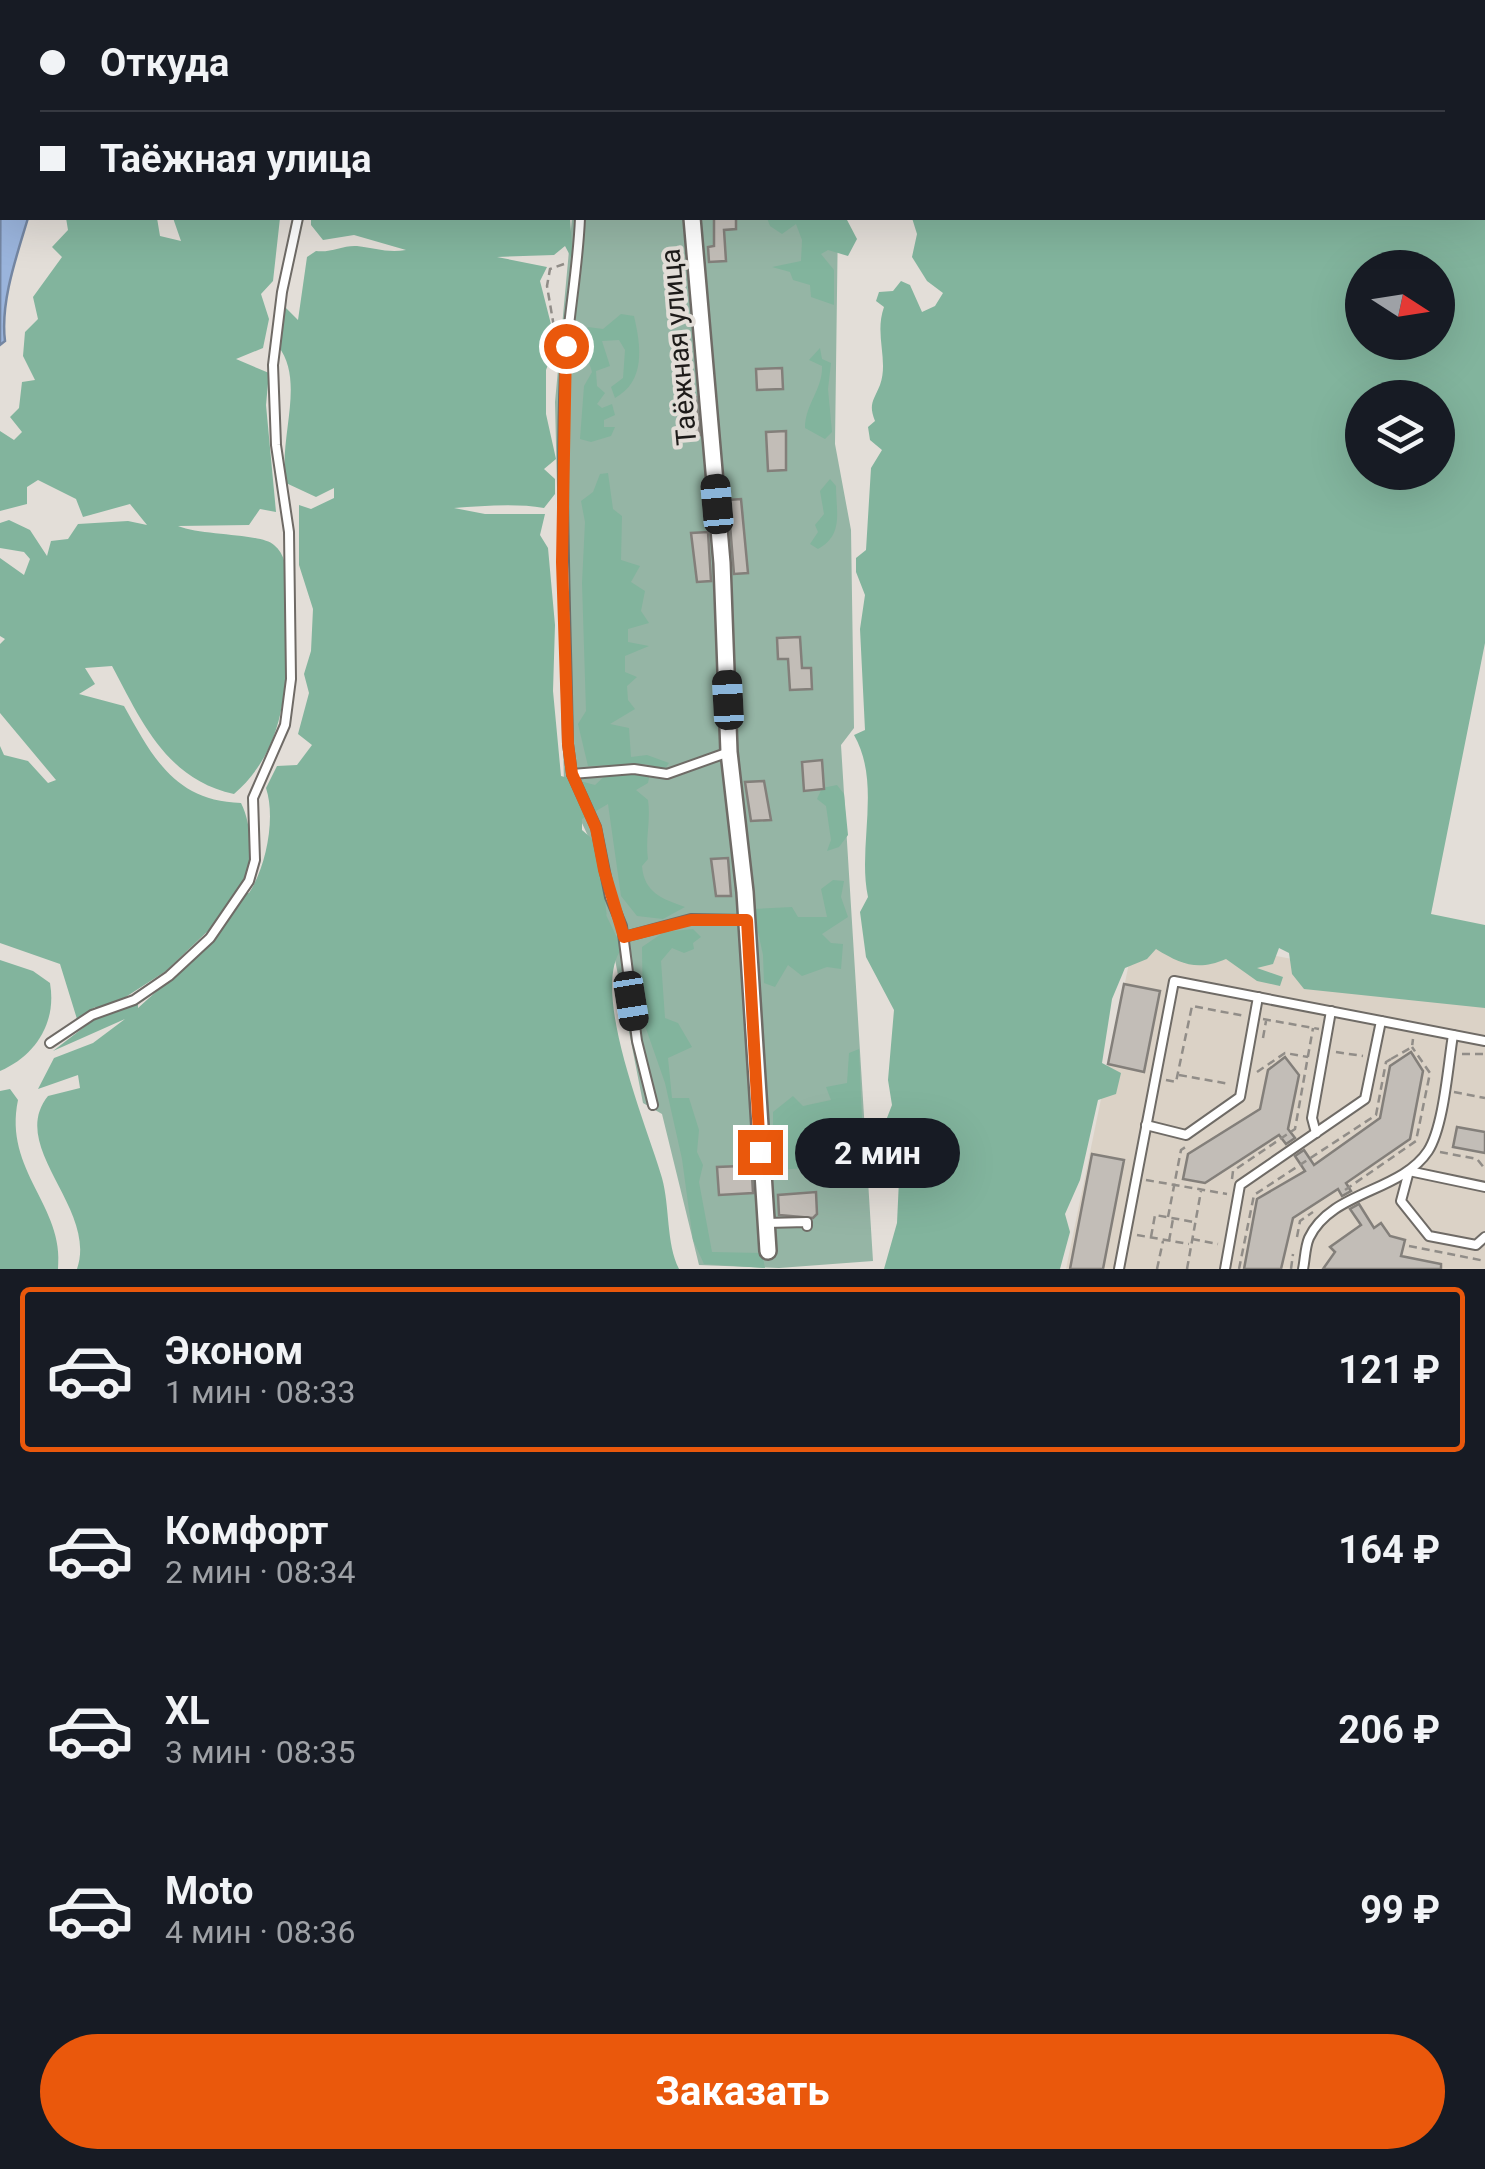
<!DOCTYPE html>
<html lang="ru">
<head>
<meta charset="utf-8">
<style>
	:root { --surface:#171b24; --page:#242831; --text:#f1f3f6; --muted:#9ea1a6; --line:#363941; --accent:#ea580c }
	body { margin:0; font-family:Roboto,sans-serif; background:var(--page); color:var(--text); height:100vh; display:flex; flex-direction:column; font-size:38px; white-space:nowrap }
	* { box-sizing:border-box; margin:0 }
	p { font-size:32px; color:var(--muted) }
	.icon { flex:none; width:55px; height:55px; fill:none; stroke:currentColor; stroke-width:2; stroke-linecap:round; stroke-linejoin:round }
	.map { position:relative; height:1269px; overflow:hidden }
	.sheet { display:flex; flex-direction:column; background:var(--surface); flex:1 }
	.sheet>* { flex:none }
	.hud { position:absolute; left:0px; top:0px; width:1485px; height:220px; box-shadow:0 10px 40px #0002; display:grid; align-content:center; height:220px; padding:0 40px; background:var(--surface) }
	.needle { width:65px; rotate:102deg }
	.tools { position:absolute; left:1345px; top:250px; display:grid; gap:20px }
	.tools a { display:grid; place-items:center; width:110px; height:110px; border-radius:50%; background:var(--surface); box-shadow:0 10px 40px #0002; font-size:50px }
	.end { position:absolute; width:45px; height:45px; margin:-22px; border:12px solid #ea580c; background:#fff; box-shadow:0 0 0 5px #fff }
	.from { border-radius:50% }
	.bubble { position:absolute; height:70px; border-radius:35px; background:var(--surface); box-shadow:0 10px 40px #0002; font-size:32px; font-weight:700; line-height:70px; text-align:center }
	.car { position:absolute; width:30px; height:60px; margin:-30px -15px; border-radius:12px; box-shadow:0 0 8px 2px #0007; background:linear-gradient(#222 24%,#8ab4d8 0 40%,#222 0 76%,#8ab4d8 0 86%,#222 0) }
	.hud b { display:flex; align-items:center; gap:35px; height:95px; font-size:38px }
	.hud b+b { border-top:2px solid var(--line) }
	.hud i { width:25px; height:25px; background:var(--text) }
	ul { padding:18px 0 0; list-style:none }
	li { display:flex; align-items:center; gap:30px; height:165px; margin:0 20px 15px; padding:0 20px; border:5px solid transparent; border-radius:10px }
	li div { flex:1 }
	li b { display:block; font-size:38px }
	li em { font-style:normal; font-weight:700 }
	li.selected { border-color:var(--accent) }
	li>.icon { width:90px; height:90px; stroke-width:1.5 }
	.cta { display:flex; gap:20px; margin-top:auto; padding:20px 40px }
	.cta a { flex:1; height:115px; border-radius:60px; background:var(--accent); color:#fff; font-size:40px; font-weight:700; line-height:115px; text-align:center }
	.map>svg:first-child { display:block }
	.built { fill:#dbd2c6 }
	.green { fill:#95b5a5 }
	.forest { fill:#82b49d; fill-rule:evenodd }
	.water { fill:#9ab4dc; stroke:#7486a2; stroke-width:2.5 }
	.building { fill:#c2bdb7; stroke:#837f7a; stroke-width:2.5 }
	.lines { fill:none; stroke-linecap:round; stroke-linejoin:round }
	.service-casing { stroke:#6f6b66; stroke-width:12 }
	.minor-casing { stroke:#6f6b66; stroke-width:20 }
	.path { stroke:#918d88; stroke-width:2.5; stroke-dasharray:8 5; stroke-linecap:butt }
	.service { stroke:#fff; stroke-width:8 }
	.minor { stroke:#fff; stroke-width:15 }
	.route { stroke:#ea580c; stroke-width:12 }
	.labels { text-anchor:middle; stroke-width:8; stroke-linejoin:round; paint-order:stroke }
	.street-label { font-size:28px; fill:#1d1b19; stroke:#e3ded8 }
</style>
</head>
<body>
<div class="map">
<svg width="1485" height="1269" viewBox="0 0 1485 1269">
	<rect width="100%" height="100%" fill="#e3ded8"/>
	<polygon class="built" points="1136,929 1485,996 1485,1269 1066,1269"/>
	<polygon class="green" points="572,218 838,218 835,444 851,530 854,728 841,745 873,1261 779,1268 699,1265 662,1114 643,1103 593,847 564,784 555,402"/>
	<g class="forest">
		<path d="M853,0h632v643l-54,271 54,11v83l-181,-19 -12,-15 -3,-21 -10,-5 -6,16 -16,4 26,9 -3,9 -23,-5 -31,-22c-28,12 -44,6 -70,-10l-9,10 -22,9 -13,31 -10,64 19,10 -5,21 -18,6 -18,80 -15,34 5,18 -10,37h-176l13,-46 2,-43 -14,-57 7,-18 -4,-25 6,-70 -28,-53 -6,-45 8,-15c-11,-51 14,-113 -14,-162l11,-5 -5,-101 5,-34 -9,-23v-14l10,-8 5,-82 11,-18 -12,-10 -2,-13 7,-6c-7,-17 -1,-21 5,-36 9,-25 -6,-50 4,-78l-8,-6 3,-9 14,-1 8,-10 9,4 12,27 13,-6 8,-13 -16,-12 -15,-24 5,-23 -5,-16h570v-216zM1362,268h76v74h-76zM1362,398h76v74h-76z"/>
		<path d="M66,218h91l3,18 21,5 -8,-23h107l-7,63 -12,13 8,25 -6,29 -27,11 33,14 -3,32 10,107 -16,-3 -11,16 -71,1c25,10 82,7 96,19 18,15 12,44 12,65 2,67 3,136 -52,184 -68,-15 -92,-72 -122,-128l-27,2 10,16 -16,10 45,12c29,52 51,95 117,97 13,26 11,64 0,91l8,-1c17,-26 27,-75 17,-105l11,-22 20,-1 15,-20 -14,-11 11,-41 -5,-19 7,-23 2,-42 -14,-44v-60l12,4 23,-11v-10l-18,9 -30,-14c-8,-44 20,-102 -8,-137l6,-40 14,14 9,-63 9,-6c15,2 27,-6 41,-5 18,2 30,7 49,4l-52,-15 -31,5 -12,-15v-7h259l3,43 -8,-15 -11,9 -57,2 50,10 -7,14 16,63 -10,26v44l10,45 -12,10 11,10v15l-11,14c-28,-5 -62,-2 -90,0l31,6h60l-5,21 8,13 7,77 -2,66 8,85 34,9 11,-10 44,-2 -2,10 -12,7 12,10c3,22 -3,38 0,59l-6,7c2,27 21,33 43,41l-22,12 -26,-3 -16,-20 -13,-92 -26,15v11l16,14 9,73 15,31c-33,43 26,180 40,230 8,29 4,65 17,91h-602c21,-61 -70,-122 -29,-173l32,-8 -2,-13 -40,14 16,-31 39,-15 32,-24 -72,32 35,-27 7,-17 -18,12 -17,-55 -60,-21v-197l4,9 24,6 20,22 8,-3 -56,-67v-69l5,-5 -5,-3v-78l24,17 6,-16 -6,-7 -24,-4v-25l9,-3 21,10 17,26 4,-15 17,-2 10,-15 50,-3 19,4 -17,-21 -47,13 -7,-18 -38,-19 -11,7v17l-27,7v-80l14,9 8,-8 -12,-15 9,-9 3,-26 13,-2 -12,-24 2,-24 13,-13 -5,-22 29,-40 -10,-10 16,-17zM211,928v14l-73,66v-7l-17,-1 45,-29z"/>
		<polygon points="767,218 846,218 857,239 848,256 828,250 821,254 834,270 834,305 811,297 810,285 793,280 790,272 772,267 801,261 802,240 796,224 782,234 770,226"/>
		<path d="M621,314l13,2c7,30 12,65 -19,82l-4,-11 12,-9 2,-28 -6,-10 -17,1 8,25 -14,5 1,15 8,7 -8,11 5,4 10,-4 3,11 -11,5v7h11l-4,9 -20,6 -11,-3 4,-53 8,-14 -10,-32 6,-13 15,2z"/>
		<path d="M820,348l2,11 9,4 -3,26 4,43 -7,7 -20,-11c0,-24 18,-39 17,-62l-13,-6z"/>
		<polygon points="608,473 613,509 622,516 621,560 640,566 631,582 645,591 641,611 649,623 628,629 628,642 649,646 625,656 625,672 637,677 627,686 628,700 635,709 610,724 629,728 631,757 647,755 669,763 664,770 646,764 588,766 578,724 586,711 582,583 585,522 581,501 593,492 600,474"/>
		<path d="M830,479l6,7c0,26 8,49 -18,63l-8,-5 8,-12 -3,-7 9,-11 -4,-23z"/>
		<polygon points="837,785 844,794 848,835 839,847 827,851 831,840 826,806 817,799 822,788"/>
		<polygon points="833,880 844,881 841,897 848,917 822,934 831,943 843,944 841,969 827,967 802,976 788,965 775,987 764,983 763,955 753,909 792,907 798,917 827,917 821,889"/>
		<polygon points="693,929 701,937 693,943 694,949 684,953 672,948 661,961 665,1018 678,1023 692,1047 668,1058 672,1098 689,1098 699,1130 697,1152 703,1165 699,1182 712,1252 762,1253 765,1268 704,1264 693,1240 682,1159 665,1083 643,1020 642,947 664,932"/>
		<path d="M0,960l33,11 17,12c7,40 -15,73 -50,88z"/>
		<polygon points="859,1049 864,1165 773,1170 773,1112 793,1096 803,1106 831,1100 826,1087 847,1083 849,1053"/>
		<path d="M10,1089l8,11c-15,71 47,106 40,169h-58v-178z"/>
	</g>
	<path class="water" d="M1,0h85l-84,2v216h26c-11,37 -28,84 -23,123l-5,4z"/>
	<g class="building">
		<polygon points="714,218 736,218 736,229 724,230 726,261 709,262 708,247 714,246"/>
		<polygon points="782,368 783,389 757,390 756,369"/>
		<polygon points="696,397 700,435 689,436 687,409 678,409 678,398"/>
		<polygon points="786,431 786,470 768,471 766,432"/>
		<polygon points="741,499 748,573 734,574 728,500"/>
		<polygon points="708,532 711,581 697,582 691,533"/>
		<polygon points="800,637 802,668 811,668 812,689 790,690 788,659 778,659 777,638"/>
		<polygon points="822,760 824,789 804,791 802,762"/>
		<polygon points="764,781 771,820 751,821 745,782"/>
		<polygon points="728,858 731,896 716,896 711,859"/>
		<polygon points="1124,984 1160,991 1144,1072 1108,1064"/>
		<polygon points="1411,1052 1423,1071 1410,1139 1346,1183 1351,1191 1342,1196 1338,1189 1293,1218 1281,1269 1244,1269 1257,1199 1305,1171 1295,1156 1304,1150 1314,1165 1380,1118 1390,1066"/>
		<polygon points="1285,1057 1299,1075 1288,1129 1295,1138 1286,1144 1279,1135 1205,1183 1183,1179 1188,1154 1260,1109 1268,1070"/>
		<polygon points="1457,1127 1485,1132 1485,1153 1453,1147"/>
		<polygon points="1092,1154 1124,1160 1103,1269 1070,1269"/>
		<polygon points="741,1166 742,1175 752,1175 753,1193 719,1195 717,1167"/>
		<polygon points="816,1192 817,1214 813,1218 779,1215 778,1195"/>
		<polygon points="1359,1204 1374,1228 1381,1223 1390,1236 1405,1240 1401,1256 1441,1264 1441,1269 1323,1269 1335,1252 1330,1247 1361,1225 1350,1209"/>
	</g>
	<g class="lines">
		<defs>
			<g id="service">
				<polyline points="323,2 324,0"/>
				<polyline points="591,2 591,0"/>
				<path d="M580,218c-2,51 -12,100 -15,151 -5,126 1,250 3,375l4,30 24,53 14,70 12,29 15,115 16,64"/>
				<polyline points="572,774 634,769 667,774 729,752"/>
				<polyline points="624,937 691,919 747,920"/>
				<polyline points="50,1043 92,1015 134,1000 169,976 210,938 249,881 255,860 253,798 285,725 291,679 289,532 276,445 273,365 282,292 298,218"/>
				<polyline points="1146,1125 1186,1135 1240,1097 1258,997"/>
				<polyline points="1316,1133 1312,1118 1331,1011"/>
				<polyline points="741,1154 759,1152"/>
				<polyline points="1409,1171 1401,1201 1429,1236 1476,1245 1485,1237"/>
				<polyline points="1409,1171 1485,1187"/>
				<polyline points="766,1223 807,1222 807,1226"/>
				<polyline points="1119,1269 1174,981 1485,1041"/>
				<polyline points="1225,1269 1240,1185 1365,1099 1381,1021"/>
				<path d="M1303,1269c2,-9 2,-22 6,-31 22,-47 92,-46 119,-87 16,-25 20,-86 25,-116"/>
			</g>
			<g id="minor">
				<polyline points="682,0 682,2"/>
				<polyline points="692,218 722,563 729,752 745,892 768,1251"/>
			</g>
		</defs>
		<use href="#service" class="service-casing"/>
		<use href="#minor" class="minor-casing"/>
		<g class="path">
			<polyline points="556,339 547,286 550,269 564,264"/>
			<polyline points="1263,1019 1319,1029"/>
			<polyline points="1263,1038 1266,1021"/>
			<polyline points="1336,1052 1363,1056"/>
			<polyline points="1462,1054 1485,1054"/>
			<polyline points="1391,1059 1412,1047 1413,1039"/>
			<polyline points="1257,1072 1285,1053 1308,1057"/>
			<polyline points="1179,1075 1230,1084"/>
			<polyline points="1166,1080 1176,1082 1192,1006 1245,1016"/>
			<polyline points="1454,1092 1485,1098"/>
			<polyline points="1440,1152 1477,1159 1485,1169"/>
			<polyline points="1232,1179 1233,1171 1295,1129 1313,1028"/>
			<polyline points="1146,1180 1227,1194"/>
			<polyline points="1345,1190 1416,1141 1430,1073 1412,1047"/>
			<polyline points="1168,1217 1181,1150 1187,1146"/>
			<polyline points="1137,1235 1189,1244"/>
			<polyline points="1151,1237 1155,1215 1194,1222"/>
			<polyline points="1297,1237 1300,1221 1313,1212"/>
			<polyline points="1192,1239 1218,1244"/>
			<polyline points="1169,1241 1173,1219"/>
			<polyline points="1409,1246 1485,1261"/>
			<polyline points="1157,1269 1163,1241"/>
			<polyline points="1187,1269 1201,1191"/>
			<polyline points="1239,1269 1254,1195 1376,1115 1386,1062 1391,1059"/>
			<polyline points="1291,1269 1293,1254"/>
		</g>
		<use href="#service" class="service"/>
		<use href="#minor" class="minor"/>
	</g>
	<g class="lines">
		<polyline class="route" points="566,346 562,562 568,744 572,774 596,828 604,870 624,937 691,920 747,920 760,1152"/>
	</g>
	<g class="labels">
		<g class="street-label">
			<text transform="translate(678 347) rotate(-95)" y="10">Таёжная улица</text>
		</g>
	</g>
</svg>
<div class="tools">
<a><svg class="needle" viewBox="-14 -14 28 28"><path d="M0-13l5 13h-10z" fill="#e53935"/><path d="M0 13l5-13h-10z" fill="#9ea1a6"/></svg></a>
<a><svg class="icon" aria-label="layers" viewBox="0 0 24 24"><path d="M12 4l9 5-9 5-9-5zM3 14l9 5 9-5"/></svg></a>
</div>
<i class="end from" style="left:566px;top:346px"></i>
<i class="end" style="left:760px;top:1152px"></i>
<div class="bubble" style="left:795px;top:1118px;width:165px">2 мин</div>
<i class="car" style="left:717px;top:504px;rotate:355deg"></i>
<i class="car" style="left:728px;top:700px;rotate:357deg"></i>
<i class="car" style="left:631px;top:1001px;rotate:171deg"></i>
<div class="hud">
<b><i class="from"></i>Откуда</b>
<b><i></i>Таёжная улица</b>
</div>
</div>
<section class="sheet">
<ul>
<li class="selected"><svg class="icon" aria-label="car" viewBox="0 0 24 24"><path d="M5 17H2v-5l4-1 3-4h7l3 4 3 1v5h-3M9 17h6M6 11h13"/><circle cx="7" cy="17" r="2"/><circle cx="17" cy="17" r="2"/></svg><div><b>Эконом</b><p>1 мин · 08:33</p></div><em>121 ₽</em></li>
<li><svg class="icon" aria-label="car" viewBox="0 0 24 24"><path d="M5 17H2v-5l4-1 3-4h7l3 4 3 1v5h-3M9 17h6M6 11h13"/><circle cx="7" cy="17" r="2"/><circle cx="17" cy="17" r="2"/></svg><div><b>Комфорт</b><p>2 мин · 08:34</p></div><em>164 ₽</em></li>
<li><svg class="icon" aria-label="car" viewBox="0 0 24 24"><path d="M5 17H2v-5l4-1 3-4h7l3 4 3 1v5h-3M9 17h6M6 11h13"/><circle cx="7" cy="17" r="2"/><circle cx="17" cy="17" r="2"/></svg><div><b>XL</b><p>3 мин · 08:35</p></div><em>206 ₽</em></li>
<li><svg class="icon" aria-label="car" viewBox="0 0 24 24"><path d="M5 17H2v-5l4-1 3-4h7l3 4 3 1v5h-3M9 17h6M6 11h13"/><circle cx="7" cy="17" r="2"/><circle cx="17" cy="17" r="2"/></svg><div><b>Moto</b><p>4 мин · 08:36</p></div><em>99 ₽</em></li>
</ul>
<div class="cta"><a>Заказать</a></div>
</section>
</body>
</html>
